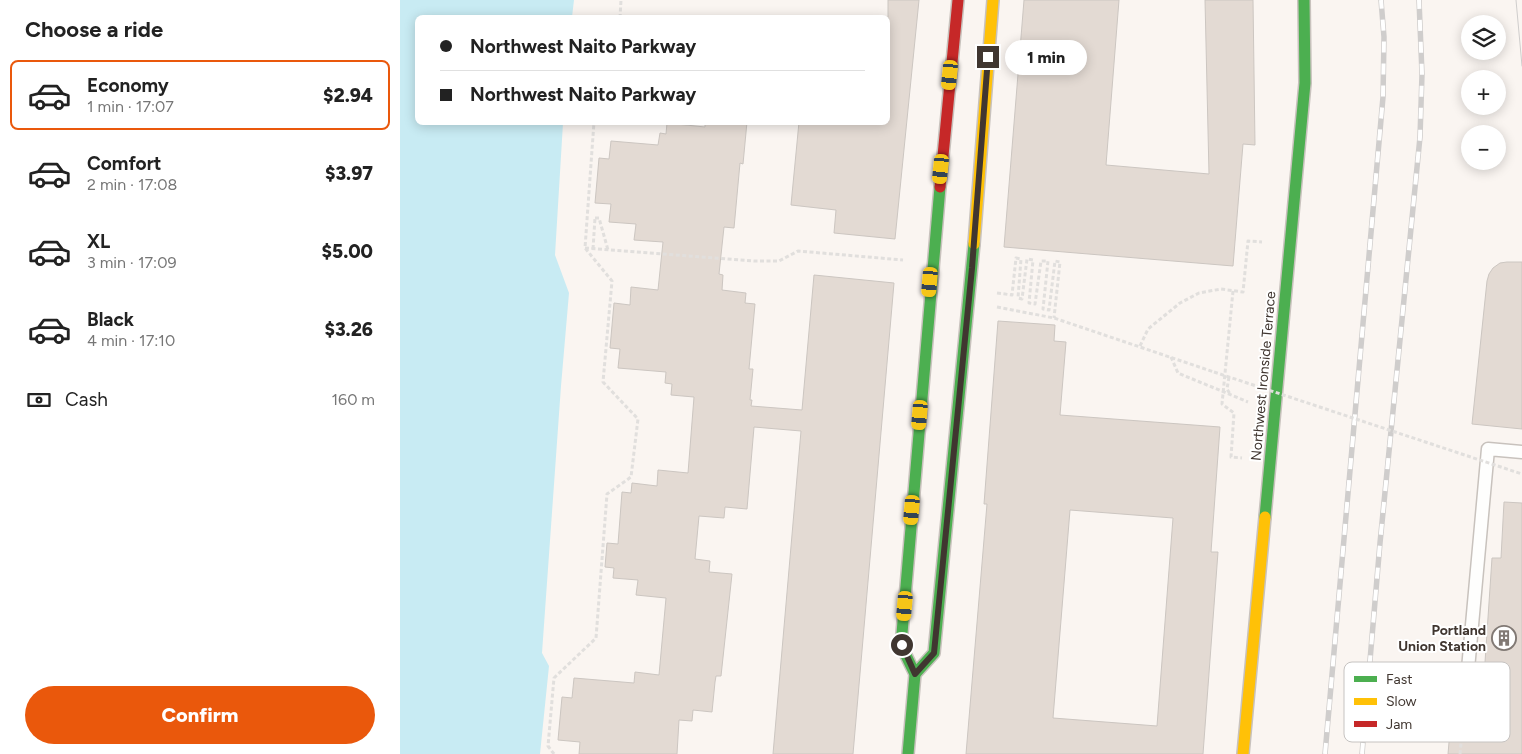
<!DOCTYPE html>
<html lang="en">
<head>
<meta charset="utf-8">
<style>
	:root { --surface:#fff; --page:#f6f6f6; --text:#222; --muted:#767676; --line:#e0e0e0; --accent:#ea580c }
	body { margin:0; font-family:Figtree,sans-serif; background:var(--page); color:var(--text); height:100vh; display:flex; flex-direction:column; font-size:19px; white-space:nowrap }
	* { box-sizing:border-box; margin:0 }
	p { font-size:16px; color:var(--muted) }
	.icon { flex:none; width:28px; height:28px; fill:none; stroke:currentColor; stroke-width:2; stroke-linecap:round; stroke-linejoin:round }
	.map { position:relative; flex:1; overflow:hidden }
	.drawer { display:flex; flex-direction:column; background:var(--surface); width:400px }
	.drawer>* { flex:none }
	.top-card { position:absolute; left:15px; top:15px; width:475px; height:110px; border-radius:8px; box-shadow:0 2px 12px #0003; display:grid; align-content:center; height:110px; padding:0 25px; background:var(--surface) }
	.buttons { position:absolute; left:1061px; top:15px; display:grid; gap:10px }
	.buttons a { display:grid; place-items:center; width:45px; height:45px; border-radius:50%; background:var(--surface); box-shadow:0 2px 12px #0003; font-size:25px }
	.end { position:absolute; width:22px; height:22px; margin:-11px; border:6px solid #403630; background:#fff; box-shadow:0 0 0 2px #fff }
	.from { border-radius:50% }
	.bubble { position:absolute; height:35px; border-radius:18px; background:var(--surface); box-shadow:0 2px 12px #0003; font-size:16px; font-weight:800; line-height:35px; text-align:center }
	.car { position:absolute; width:15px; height:30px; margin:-15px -8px; border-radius:6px; box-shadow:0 0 4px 1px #0007; background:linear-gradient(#f5c518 24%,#345 0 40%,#f5c518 0 76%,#345 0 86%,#f5c518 0) }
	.top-card b { display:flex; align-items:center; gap:18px; height:48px; font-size:19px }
	.top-card b+b { border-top:1px solid var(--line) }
	.top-card i { width:12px; height:12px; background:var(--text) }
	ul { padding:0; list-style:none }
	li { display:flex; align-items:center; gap:15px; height:70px; margin:0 10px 8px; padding:0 15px; border:2px solid transparent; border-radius:8px }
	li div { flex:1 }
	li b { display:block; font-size:19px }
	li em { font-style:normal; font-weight:800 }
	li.selected { border-color:var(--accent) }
	li>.icon { width:45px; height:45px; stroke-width:1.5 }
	h2 { padding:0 25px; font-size:22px; line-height:60px }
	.pay { display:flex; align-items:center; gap:12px; height:55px; padding:0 25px; font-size:19px }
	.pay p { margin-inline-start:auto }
	.cta { display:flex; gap:10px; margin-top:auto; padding:10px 25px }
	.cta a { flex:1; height:58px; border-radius:30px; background:var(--accent); color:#fff; font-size:20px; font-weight:800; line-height:58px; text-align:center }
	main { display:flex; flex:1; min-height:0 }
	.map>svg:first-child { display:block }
	.water { fill:#c8ebf3 }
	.building { fill:#e3dad3; stroke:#ccc6c1; fill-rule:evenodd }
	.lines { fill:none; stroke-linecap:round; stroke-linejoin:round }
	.lane-casing { stroke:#c8c2bd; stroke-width:15 }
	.fast-casing { stroke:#c8c2bd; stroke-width:14 }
	.slow-casing { stroke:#c8c2bd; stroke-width:14 }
	.jam-casing { stroke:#c8c2bd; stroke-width:14 }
	.path { stroke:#e1dfdd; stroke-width:3; stroke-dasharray:4 2.5; stroke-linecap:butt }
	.lane { stroke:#fefefd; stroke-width:12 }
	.fast { stroke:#4caf50; stroke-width:11 }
	.slow { stroke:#ffc107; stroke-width:11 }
	.jam { stroke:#c62828; stroke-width:11 }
	.tram { stroke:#cfcdcc; stroke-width:1 }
	.rail-casing { stroke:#cfcdcc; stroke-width:5.5 }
	.rail { stroke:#fff; stroke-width:4; stroke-dasharray:11; stroke-linecap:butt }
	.path-bridge { stroke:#e1dfdd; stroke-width:3; stroke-dasharray:4 2.5; stroke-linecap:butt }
	.route { stroke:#403630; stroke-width:6 }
	.labels { text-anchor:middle; stroke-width:4; stroke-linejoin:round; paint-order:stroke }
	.street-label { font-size:14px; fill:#403630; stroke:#fff }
	.poi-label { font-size:14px; font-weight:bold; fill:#403630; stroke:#fff; text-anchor:end }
	.key { fill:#fff; stroke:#c6c3c1; stroke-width:1 }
	.key-label { font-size:14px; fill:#403630 }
</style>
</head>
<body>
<main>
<section class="drawer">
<h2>Choose a ride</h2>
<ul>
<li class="selected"><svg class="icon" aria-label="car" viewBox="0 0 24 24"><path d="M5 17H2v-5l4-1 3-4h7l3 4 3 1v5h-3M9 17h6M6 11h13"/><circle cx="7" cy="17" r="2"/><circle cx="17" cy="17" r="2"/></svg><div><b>Economy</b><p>1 min · 17:07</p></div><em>$2.94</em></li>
<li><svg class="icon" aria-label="car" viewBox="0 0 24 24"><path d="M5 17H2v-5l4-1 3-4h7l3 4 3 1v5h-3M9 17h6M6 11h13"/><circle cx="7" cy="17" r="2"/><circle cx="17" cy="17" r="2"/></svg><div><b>Comfort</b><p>2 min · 17:08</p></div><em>$3.97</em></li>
<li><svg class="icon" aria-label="car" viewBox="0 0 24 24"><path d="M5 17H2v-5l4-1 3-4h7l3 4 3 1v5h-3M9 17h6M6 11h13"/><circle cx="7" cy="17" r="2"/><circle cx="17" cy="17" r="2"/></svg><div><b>XL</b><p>3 min · 17:09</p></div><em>$5.00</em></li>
<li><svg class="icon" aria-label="car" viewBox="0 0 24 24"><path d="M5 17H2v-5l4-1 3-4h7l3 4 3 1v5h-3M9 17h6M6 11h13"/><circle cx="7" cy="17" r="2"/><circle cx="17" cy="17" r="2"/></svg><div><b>Black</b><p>4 min · 17:10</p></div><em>$3.26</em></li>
</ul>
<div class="pay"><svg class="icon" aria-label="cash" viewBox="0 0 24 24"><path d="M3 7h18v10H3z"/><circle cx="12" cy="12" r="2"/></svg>Cash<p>160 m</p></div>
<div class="cta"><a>Confirm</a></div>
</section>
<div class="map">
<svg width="1122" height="754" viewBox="0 0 1122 754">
	<rect width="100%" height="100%" fill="#faf5f1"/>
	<polygon class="water" points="0,0 174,0 172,17 18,18 18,122 163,123 155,255 169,293 161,386 142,653 149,666 140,754 0,754"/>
	<g class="building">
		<polygon points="488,0 519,0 495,239 434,233 436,210 391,205 399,122 488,122"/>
		<polygon points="624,0 719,0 706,165 809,174 805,0 853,0 855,145 843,144 833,266 604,247"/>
		<polygon points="305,122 347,122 343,164 340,163 334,228 324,227 319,274 323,275 322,290 346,293 345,303 355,304 349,369 353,369 350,400 352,400 351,406 402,410 414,275 494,283 453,754 373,754 401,431 354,427 347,509 325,507 324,518 299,516 295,559 310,561 309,572 332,574 321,676 316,676 315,682 312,712 293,710 292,721 279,720 277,754 179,754 180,742 158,740 162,697 172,698 174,678 234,683 235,672 259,675 266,598 236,595 238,580 213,578 214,568 205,567 207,543 218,544 222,492 231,493 232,483 257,486 258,470 288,473 294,397 271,395 272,384 265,383 266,372 218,368 220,349 210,348 214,303 230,305 231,287 258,290 263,242 234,240 236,224 209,222 211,204 195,203 199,158 209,159 211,141 258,145 260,133 266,134 267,123 305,127"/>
		<polygon points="1107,262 1122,262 1122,429 1072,424 1087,281 1089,274 1093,268 1100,263"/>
		<path d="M598,321l57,4 -1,16 12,1 -6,73 160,12 -9,125h7l-15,202h-237l21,-250h-3zM670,510l103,8 -16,208 -104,-8z"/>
		<polygon points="1104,502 1122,503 1122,754 1048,754 1051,719 1081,722 1092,558 1101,558"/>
	</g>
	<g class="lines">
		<defs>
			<polyline id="lane" points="1067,680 1088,449 1122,452"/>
			<g id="fast">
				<polyline points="865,517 905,83 904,0"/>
				<polyline points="515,674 534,653 574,244"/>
				<polyline points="508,754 515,674 501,645 540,187"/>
			</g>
			<g id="slow">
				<polyline points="574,244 593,0"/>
				<polyline points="843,754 865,517"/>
			</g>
			<polyline id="jam" points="540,187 558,0"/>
		</defs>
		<use href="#lane" class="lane-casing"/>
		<use href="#fast" class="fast-casing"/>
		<use href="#slow" class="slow-casing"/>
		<use href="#jam" class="jam-casing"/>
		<g class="path">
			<polyline points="220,18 221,0"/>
			<polyline points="195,218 199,218 208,250"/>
			<polyline points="185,248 355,261 379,261 398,251 503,260"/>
			<polyline points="193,249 195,218"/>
			<polyline points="833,291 822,404 834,413 831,457 842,458"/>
			<polyline points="597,293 612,295 616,258 621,259 618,298 622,299 627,259 633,260 629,303 635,304 641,261 648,261 643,309 649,310 655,261 660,262 654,318"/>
			<polyline points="597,307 654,318 814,372"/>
			<polyline points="740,346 748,329 780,303 799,293 821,289 843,292 848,241 862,242"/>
			<polyline points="771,357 778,373 848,402"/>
			<polyline points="829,377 827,389 830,394"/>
			<polyline points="154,754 148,746 154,678 196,638 207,494 231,477 238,419 203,382 212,281 185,248 194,122"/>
			<polyline points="1060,754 1065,700"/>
		</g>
		<use href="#lane" class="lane"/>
		<use href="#fast" class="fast"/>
		<use href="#slow" class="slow"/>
		<use href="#jam" class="jam"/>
		<polyline class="tram" points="1116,0 1122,66"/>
		<defs>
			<g id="rail">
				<polyline points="925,754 983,97 984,37 981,0"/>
				<polyline points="962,754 980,543 1020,137 1022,74 1019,0"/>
			</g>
		</defs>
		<use href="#rail" class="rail-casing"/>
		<use href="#rail" class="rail"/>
		<polyline class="path-bridge" points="814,372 1122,474"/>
	</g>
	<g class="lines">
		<polyline class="route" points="502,645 515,674 534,653 572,268 588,57"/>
	</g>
	<defs>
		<symbol id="building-ring" viewBox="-11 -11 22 22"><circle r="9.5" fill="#fff" stroke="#817974" stroke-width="1.5"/><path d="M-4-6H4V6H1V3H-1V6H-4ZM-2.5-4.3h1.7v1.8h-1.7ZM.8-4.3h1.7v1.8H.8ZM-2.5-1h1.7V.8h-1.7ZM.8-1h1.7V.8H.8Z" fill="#817974"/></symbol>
	</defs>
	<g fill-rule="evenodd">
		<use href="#building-ring" x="1090" y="624" width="28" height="28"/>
	</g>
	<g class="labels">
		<g class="street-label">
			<text transform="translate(863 376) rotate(-85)" y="5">Northwest Ironside Terrace</text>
		</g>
		<g class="poi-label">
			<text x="1086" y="635">Portland<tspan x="1086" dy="16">Union Station</tspan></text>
		</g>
	</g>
	<rect x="944" y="662" width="166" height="80" rx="8" class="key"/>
	<rect x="954" y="676" width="23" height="6" fill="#4caf50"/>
	<rect x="954" y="698" width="23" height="7" fill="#ffc107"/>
	<rect x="954" y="721" width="23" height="6" fill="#c62828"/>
	<g class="key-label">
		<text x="986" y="684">Fast</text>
		<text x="986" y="706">Slow</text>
		<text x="986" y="729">Jam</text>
	</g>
</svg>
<div class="buttons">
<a><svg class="icon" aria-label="layers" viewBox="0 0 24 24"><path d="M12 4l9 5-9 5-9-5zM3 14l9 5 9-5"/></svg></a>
<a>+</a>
<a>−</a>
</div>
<i class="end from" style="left:502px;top:645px"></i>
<i class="end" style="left:588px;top:57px"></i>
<div class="bubble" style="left:605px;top:40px;width:82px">1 min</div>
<i class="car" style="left:550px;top:75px;rotate:186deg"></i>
<i class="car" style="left:541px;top:169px;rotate:186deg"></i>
<i class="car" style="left:530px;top:282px;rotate:185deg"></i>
<i class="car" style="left:520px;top:415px;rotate:185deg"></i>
<i class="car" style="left:512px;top:510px;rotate:185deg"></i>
<i class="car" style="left:505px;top:606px;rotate:185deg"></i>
<div class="top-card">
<b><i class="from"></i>Northwest Naito Parkway</b>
<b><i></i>Northwest Naito Parkway</b>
</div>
</div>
</main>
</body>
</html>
